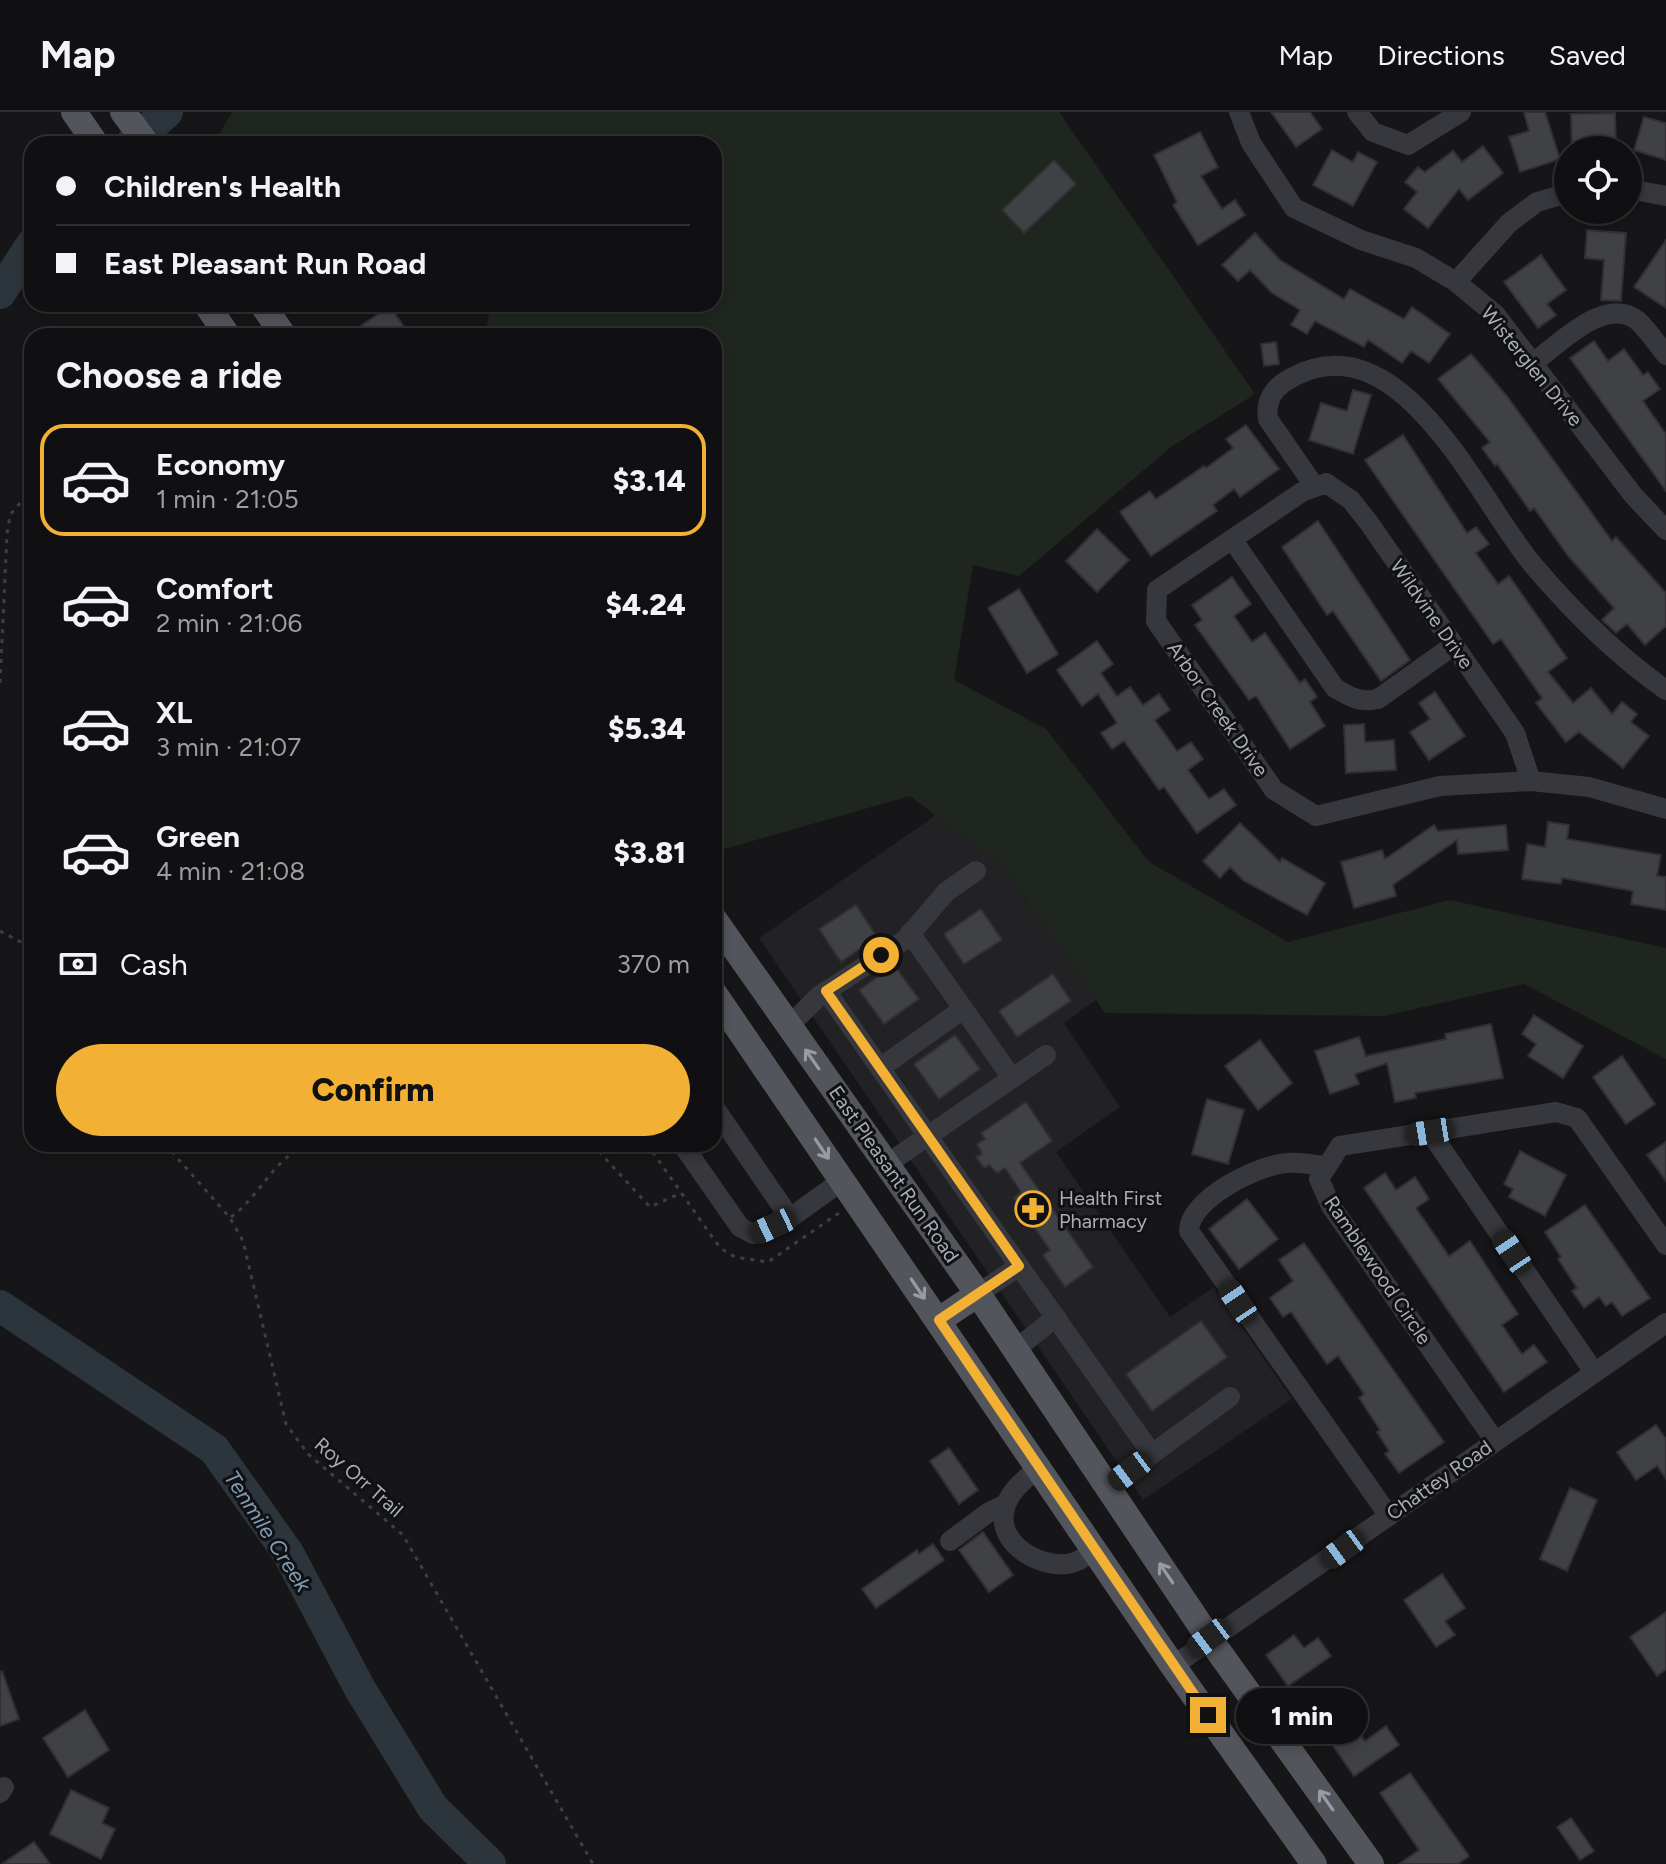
<!DOCTYPE html>
<html lang="en">
<head>
<meta charset="utf-8">
<style>
	:root { --surface:#101012; --page:#19191b; --text:#f1f3f6; --muted:#9c9d9f; --line:#303032; --accent:#f2b134 }
	body { margin:0; font-family:Figtree,sans-serif; background:var(--page); color:var(--text); height:100vh; display:flex; flex-direction:column; font-size:30px; white-space:nowrap }
	* { box-sizing:border-box; margin:0 }
	p { font-size:26px; color:var(--muted) }
	.icon { flex:none; width:44px; height:44px; fill:none; stroke:currentColor; stroke-width:2; stroke-linecap:round; stroke-linejoin:round }
	.map { position:relative; flex:1; overflow:hidden }
	.panel { position:absolute; left:24px; top:216px; width:698px; height:824px; display:flex; flex-direction:column; background:var(--surface); border-radius:24px; box-shadow:0 4px 12px #0003,0 0 0 2px var(--line) }
	.panel>* { flex:none }
	.hud { position:absolute; left:24px; top:24px; width:698px; height:176px; border-radius:24px; box-shadow:0 4px 12px #0003,0 0 0 2px var(--line); display:grid; align-content:center; height:176px; padding:0 32px; background:var(--surface) }
	.fabs { position:absolute; left:1554px; top:24px; display:grid; gap:16px }
	.fabs a { display:grid; place-items:center; width:88px; height:88px; border-radius:50%; background:var(--surface); box-shadow:0 4px 12px #0003,0 0 0 2px var(--line); font-size:40px }
	.end { position:absolute; width:36px; height:36px; margin:-18px; border:10px solid #f2b134; background:#111; box-shadow:0 0 0 4px #111 }
	.from { border-radius:50% }
	.bubble { position:absolute; height:56px; border-radius:28px; background:var(--surface); box-shadow:0 4px 12px #0003,0 0 0 2px var(--line); font-size:26px; font-weight:800; line-height:56px; text-align:center }
	.car { position:absolute; width:24px; height:48px; margin:-24px -12px; border-radius:10px; box-shadow:0 0 6px 2px #0007; background:linear-gradient(#222 24%,#8ab4d8 0 40%,#222 0 76%,#8ab4d8 0 86%,#222 0) }
	.hud b { display:flex; align-items:center; gap:28px; height:76px; font-size:30px }
	.hud b+b { border-top:2px solid var(--line) }
	.hud i { width:20px; height:20px; background:var(--text) }
	ul { padding:0; list-style:none }
	li { display:flex; align-items:center; gap:24px; height:112px; margin:0 16px 12px; padding:0 16px; border:4px solid transparent; border-radius:24px }
	li div { flex:1 }
	li b { display:block; font-size:30px }
	li em { font-style:normal; font-weight:800 }
	li.selected { border-color:var(--accent) }
	li>.icon { width:72px; height:72px; stroke-width:1.5 }
	h2 { padding:0 32px; font-size:36px; line-height:96px }
	.pay { display:flex; align-items:center; gap:20px; height:88px; padding:0 32px; font-size:30px }
	.pay p { margin-inline-start:auto }
	.cta { display:flex; gap:16px; margin-top:auto; padding:16px 32px }
	.cta a { flex:1; height:92px; border-radius:48px; background:var(--accent); color:#111; font-size:32px; font-weight:800; line-height:92px; text-align:center }
	header { display:flex; align-items:center; gap:48px; box-sizing:border-box; height:112px; padding:0 40px; background:var(--surface); border-bottom:2px solid var(--line) }
	header strong { font-size:38px }
	nav { display:flex; gap:44px; margin-inline-start:auto; font-size:28px }
	.map>svg:first-child { display:block }
	.built { fill:#222225 }
	.green { fill:#1e261f }
	.lines { fill:none; stroke-linecap:round; stroke-linejoin:round }
	.river { stroke:#2c353c; stroke-width:32 }
	.building { fill:#404145; stroke:#303034; stroke-width:2 }
	.path { stroke:#3d3f44; stroke-width:3; stroke-dasharray:4 6; stroke-linecap:butt }
	.minor { stroke:#37383d; stroke-width:20 }
	.major { stroke:#53555c; stroke-width:26 }
	.oneway { stroke:#979ba6 }
	.route { stroke:#f2b134; stroke-width:10 }
	.labels { text-anchor:middle; stroke-width:6; stroke-linejoin:round; paint-order:stroke }
	.street-label { font-size:20px; fill:#a8adb8; stroke:#111113 }
	.poi-label { font-size:20px; fill:#a8adb8; stroke:#111113; text-anchor:start }
	.water-label { font-size:22px; font-style:italic; fill:#7f9bb3; stroke:#111113 }
</style>
</head>
<body>
<header>
<strong>Map</strong>
<nav><a>Map</a><a>Directions</a><a>Saved</a></nav>
</header>
<div class="map">
<svg width="1666" height="1752" viewBox="0 0 1666 1752">
	<rect width="100%" height="100%" fill="#161618"/>
	<polygon class="built" points="936,703 1002,754 1096,888 1064,911 1120,995 1056,1040 1170,1205 1214,1175 1292,1287 1143,1388 759,826"/>
	<polygon class="green" points="232,0 1059,0 1255,282 1171,335 1019,464 973,453 954,568 1046,617 1149,750 1288,830 1450,788 1666,836 1666,947 1524,872 1384,904 1105,901 1002,754 910,684 714,740 714,224 485,224 491,192 714,192 714,32 214,32"/>
	<g class="lines">
		<g class="river">
			<polyline points="131,32 167,0"/>
			<polyline points="0,181 32,132"/>
			<polyline points="0,1194 214,1337 288,1441 360,1577 433,1696 490,1752"/>
		</g>
	</g>
	<g class="building">
		<polygon points="1271,0 1310,0 1322,17 1296,35"/>
		<polygon points="1524,0 1545,0 1560,47 1520,60 1509,25 1529,19"/>
		<polygon points="1615,1 1616,38 1572,38 1571,2"/>
		<polygon points="1644,5 1666,11 1666,48 1634,38"/>
		<polygon points="1200,20 1218,55 1201,64 1222,97 1235,88 1245,103 1198,133 1173,93 1177,90 1154,43"/>
		<polygon points="1483,34 1503,61 1468,88 1459,77 1428,116 1404,97 1417,80 1405,70 1418,55 1425,60 1453,39 1462,50"/>
		<polygon points="1332,38 1353,50 1358,40 1377,50 1353,94 1313,73"/>
		<polygon points="1054,48 1076,72 1024,121 1002,98"/>
		<polygon points="1587,118 1626,121 1621,189 1601,188 1604,148 1585,146"/>
		<polygon points="1255,121 1280,148 1344,187 1350,177 1404,207 1412,195 1450,222 1429,251 1411,239 1402,251 1368,228 1364,235 1315,209 1307,222 1291,213 1300,198 1272,181 1250,158 1238,169 1222,153"/>
		<polygon points="1666,128 1666,196 1634,175"/>
		<polygon points="1541,143 1566,178 1547,192 1556,203 1538,216 1504,170"/>
		<polygon points="390,194 410,224 346,224"/>
		<polygon points="1594,229 1608,249 1624,237 1643,263 1648,260 1660,277 1643,289 1666,322 1666,379 1570,246"/>
		<polygon points="1276,230 1279,252 1264,254 1261,232"/>
		<polygon points="1471,242 1507,284 1612,429 1616,425 1666,481 1666,514 1645,533 1627,512 1616,521 1602,508 1614,496 1568,444 1534,396 1530,399 1497,352 1495,354 1482,336 1490,330 1438,267"/>
		<polygon points="1353,278 1371,283 1353,342 1309,328 1321,291 1347,299"/>
		<polygon points="1246,313 1279,357 1240,385 1234,377 1213,393 1217,399 1151,444 1120,400 1150,379 1156,387 1204,354 1206,356 1233,336 1226,327"/>
		<polygon points="1403,323 1467,421 1476,415 1489,432 1476,441 1498,472 1509,464 1567,546 1548,560 1573,591 1591,576 1612,602 1622,590 1637,602 1631,610 1649,624 1623,656 1579,620 1566,630 1536,591 1542,586 1501,527 1493,532 1389,383 1365,348"/>
		<polygon points="1318,409 1410,548 1381,569 1333,499 1327,503 1282,435"/>
		<polygon points="1097,417 1129,448 1097,480 1066,449"/>
		<polygon points="1232,465 1251,492 1234,504 1252,530 1265,521 1300,571 1305,567 1317,585 1310,590 1325,614 1290,637 1256,584 1249,588 1195,513 1202,508 1192,493"/>
		<polygon points="1019,477 1058,542 1027,561 988,496"/>
		<polygon points="1097,529 1113,552 1101,561 1117,584 1130,575 1143,593 1159,582 1170,598 1155,608 1177,639 1191,630 1203,647 1188,658 1209,687 1224,677 1236,693 1197,721 1164,675 1159,678 1124,629 1112,637 1101,621 1117,611 1098,582 1082,594 1057,558"/>
		<polygon points="1435,580 1465,624 1429,648 1410,620 1430,607 1419,591"/>
		<polygon points="1364,612 1365,630 1394,628 1396,658 1346,661 1344,613"/>
		<polygon points="1548,710 1569,713 1567,727 1661,743 1657,764 1666,765 1666,798 1631,792 1633,779 1562,766 1561,772 1522,767 1527,732 1545,735"/>
		<polygon points="1240,711 1280,750 1282,746 1325,771 1307,803 1244,769 1230,755 1220,766 1203,749"/>
		<polygon points="1434,713 1438,719 1506,713 1508,738 1458,742 1457,728 1393,773 1396,784 1354,796 1341,750 1382,738 1385,747"/>
		<polygon points="856,793 877,825 841,850 819,817"/>
		<polygon points="981,797 1002,828 964,852 944,822"/>
		<polygon points="894,853 919,887 884,912 859,878"/>
		<polygon points="1053,862 1071,889 1017,925 999,899"/>
		<polygon points="1534,903 1583,934 1563,966 1528,944 1536,932 1522,922"/>
		<polygon points="1491,912 1503,966 1415,981 1416,986 1395,990 1387,951 1355,962 1359,972 1330,982 1315,939 1359,925 1366,944 1446,927 1445,922"/>
		<polygon points="955,923 980,957 939,987 914,952"/>
		<polygon points="1260,928 1292,971 1258,998 1225,954"/>
		<polygon points="1622,944 1655,992 1626,1012 1593,965"/>
		<polygon points="1207,987 1244,998 1228,1052 1192,1042"/>
		<polygon points="1026,990 1052,1029 1020,1051 1093,1155 1065,1175 1043,1143 1050,1138 1014,1086 1021,1080 1005,1056 997,1061 989,1053 984,1056 976,1045 982,1042 977,1032 985,1027 981,1021"/>
		<polygon points="1666,1030 1666,1069 1647,1043"/>
		<polygon points="1520,1039 1566,1063 1545,1104 1509,1085 1513,1077 1504,1072"/>
		<polygon points="1385,1061 1396,1078 1415,1065 1429,1087 1416,1096 1449,1144 1470,1129 1518,1202 1502,1213 1522,1242 1534,1233 1547,1250 1504,1280 1364,1076"/>
		<polygon points="1247,1087 1278,1127 1239,1157 1209,1117"/>
		<polygon points="1585,1093 1650,1186 1622,1204 1612,1190 1606,1194 1599,1185 1584,1196 1572,1179 1577,1176 1558,1147 1561,1145 1545,1120"/>
		<polygon points="1304,1131 1444,1330 1399,1361 1385,1342 1389,1339 1377,1320 1380,1318 1359,1286 1364,1282 1338,1244 1327,1252 1291,1200 1283,1205 1270,1186 1293,1169 1279,1148"/>
		<polygon points="1201,1209 1227,1245 1152,1299 1126,1262"/>
		<polygon points="1656,1313 1666,1327 1666,1367 1657,1354 1636,1368 1617,1340"/>
		<polygon points="949,1336 978,1378 959,1392 930,1349"/>
		<polygon points="1570,1376 1597,1388 1567,1459 1540,1447"/>
		<polygon points="983,1420 1013,1463 989,1480 959,1438"/>
		<polygon points="933,1432 944,1448 876,1496 862,1477 917,1438 919,1442"/>
		<polygon points="1442,1462 1465,1496 1445,1509 1455,1523 1436,1535 1404,1488"/>
		<polygon points="1666,1500 1666,1557 1657,1564 1630,1525"/>
		<polygon points="1294,1523 1304,1536 1318,1526 1331,1544 1288,1574 1266,1543"/>
		<polygon points="2,1559 19,1607 0,1614 0,1560"/>
		<polygon points="85,1598 109,1638 68,1665 43,1626"/>
		<polygon points="1351,1609 1365,1629 1386,1614 1399,1633 1354,1664 1327,1625"/>
		<polygon points="1410,1661 1469,1744 1458,1752 1399,1752 1419,1738 1380,1681"/>
		<polygon points="71,1678 109,1696 102,1711 115,1717 101,1747 50,1722"/>
		<polygon points="1571,1706 1594,1739 1580,1748 1557,1715"/>
		<polygon points="34,1730 50,1752 2,1752"/>
	</g>
	<g class="lines">
		<g class="path">
			<polyline points="0,571 7,422 10,403 32,377"/>
			<polyline points="0,819 32,836"/>
			<polyline points="165,1032 230,1106 243,1129 286,1312 308,1342 403,1423 593,1752"/>
			<polyline points="349,1032 380,1032"/>
			<polyline points="592,1032 650,1095 681,1081"/>
			<polyline points="647,1032 720,1136 735,1145 768,1150 839,1101"/>
			<path d="M231,1105c29,-20 46,-66 82,-73"/>
		</g>
		<g class="minor">
			<polyline points="1239,0 1251,31 1294,96 1361,128 1416,146 1456,170 1496,203 1633,383 1666,418"/>
			<polyline points="1357,0 1373,20 1408,33 1461,0"/>
			<polyline points="1628,77 1666,84"/>
			<polyline points="1456,170 1509,111 1537,90 1568,81"/>
			<path d="M1533,251c25,-18 73,-69 105,-42 10,9 19,23 28,34"/>
			<path d="M1315,375l-47,-68c-3,-20 7,-33 25,-42 109,-58 186,124 240,188 40,47 83,90 133,125"/>
			<path d="M1232,427l103,149c15,9 25,15 43,11l76,-54"/>
			<polyline points="1531,669 1515,621 1369,411 1351,388 1326,371 1302,380 1157,478 1156,509 1274,678 1316,704 1440,674 1531,669 1589,675 1666,697"/>
			<polyline points="910,821 1012,966"/>
			<polyline points="826,879 1019,1154"/>
			<polyline points="789,914 819,884 906,827 946,780 976,759"/>
			<polyline points="880,956 963,897"/>
			<polyline points="714,995 790,1106"/>
			<polyline points="1430,1020 1594,1260"/>
			<polyline points="682,1032 740,1115 753,1122 790,1106 843,1068"/>
			<polyline points="887,1052 1046,943"/>
			<path d="M1326,1054c-12,-1 -26,-4 -38,-3 -29,1 -99,36 -99,68l200,285"/>
			<polyline points="978,1182 1019,1154 1152,1342 1108,1375"/>
			<polyline points="1016,1237 1056,1205"/>
			<polyline points="1495,1329 1331,1094 1319,1067 1340,1034 1556,1000 1577,1006 1666,1133"/>
			<polyline points="1152,1342 1230,1285"/>
			<path d="M1039,1355c-12,11 -28,22 -33,38 -13,36 30,62 61,59 11,-1 19,-8 28,-14"/>
			<polyline points="950,1429 989,1400 1006,1392"/>
			<polyline points="1173,1554 1666,1211"/>
			<polyline points="0,1681 4,1675"/>
		</g>
		<g class="major">
			<polyline points="74,0 96,32"/>
			<polyline points="123,0 147,32"/>
			<polyline points="206,192 228,224"/>
			<polyline points="262,192 284,224"/>
			<polyline points="714,807 978,1182 1209,1526 1371,1752"/>
			<polyline points="714,881 1173,1554 1314,1752"/>
			<polyline points="939,1208 978,1182"/>
		</g>
	</g>
	<defs><path id="oneway-shaft" d="M-6 0H5M1.5-3L5.5 0L1.5 3" fill="none" stroke-width="1.6" stroke-linecap="round" stroke-linejoin="round" transform="scale(2)"/></defs>
	<g class="oneway">
		<use href="#oneway-shaft" transform="translate(812 947) rotate(-125)"/>
		<use href="#oneway-shaft" transform="translate(822 1037) rotate(56)"/>
		<use href="#oneway-shaft" transform="translate(918 1177) rotate(56)"/>
		<use href="#oneway-shaft" transform="translate(1166 1461) rotate(-124)"/>
		<use href="#oneway-shaft" transform="translate(1326 1688) rotate(-125)"/>
	</g>
	<g class="lines">
		<polyline class="route" points="881,843 826,879 1019,1154 939,1208 1208,1603"/>
	</g>
	<defs>
		<symbol id="pharmacy-ring" viewBox="-11 -11 22 22"><circle r="9.5" fill="#111113" stroke="#f2b134" stroke-width="1.5"/><path d="M-2-6h4v4h4v4h-4v4h-4v-4h-4v-4h4Z" fill="#f2b134"/></symbol>
	</defs>
	<g fill-rule="evenodd">
		<use href="#pharmacy-ring" x="1013" y="1077" width="40" height="40"/>
	</g>
	<g class="labels">
		<g class="street-label">
			<text transform="translate(1532 254) rotate(51)" y="7">Wisterglen Drive</text>
			<text transform="translate(1432 502) rotate(55)" y="7">Wildvine Drive</text>
			<text transform="translate(1218 597) rotate(55)" y="7">Arbor Creek Drive</text>
			<text transform="translate(894 1062) rotate(55)" y="7">East Pleasant Run Road</text>
			<text transform="translate(1378 1158) rotate(56)" y="7">Ramblewood Circle</text>
			<text transform="translate(359 1365) rotate(41)" y="7">Roy Orr Trail</text>
			<text transform="translate(1439 1368) rotate(-35)" y="7">Chattey Road</text>
		</g>
		<g class="poi-label">
			<text x="1059" y="1093">Health First<tspan x="1059" dy="23">Pharmacy</tspan></text>
		</g>
		<g class="water-label">
			<text transform="translate(268 1419) rotate(57)" y="8">Tenmile Creek</text>
		</g>
	</g>
</svg>
<div class="fabs">
<a><svg class="icon" aria-label="locate" viewBox="0 0 24 24"><circle cx="12" cy="12" r="6"/><path d="M12 2v4M12 18v4M2 12h4M18 12h4"/></svg></a>
</div>
<i class="end from" style="left:881px;top:843px"></i>
<i class="end" style="left:1208px;top:1603px"></i>
<div class="bubble" style="left:1236px;top:1576px;width:132px">1 min</div>
<i class="car" style="left:1430px;top:1020px;rotate:261deg"></i>
<i class="car" style="left:773px;top:1114px;rotate:245deg"></i>
<i class="car" style="left:1512px;top:1140px;rotate:326deg"></i>
<i class="car" style="left:1238px;top:1190px;rotate:326deg"></i>
<i class="car" style="left:1130px;top:1359px;rotate:233deg"></i>
<i class="car" style="left:1343px;top:1437px;rotate:234deg"></i>
<i class="car" style="left:1209px;top:1526px;rotate:233deg"></i>
<div class="hud">
<b><i class="from"></i>Children's Health</b>
<b><i></i>East Pleasant Run Road</b>
</div>
<section class="panel">
<h2>Choose a ride</h2>
<ul>
<li class="selected"><svg class="icon" aria-label="car" viewBox="0 0 24 24"><path d="M5 17H2v-5l4-1 3-4h7l3 4 3 1v5h-3M9 17h6M6 11h13"/><circle cx="7" cy="17" r="2"/><circle cx="17" cy="17" r="2"/></svg><div><b>Economy</b><p>1 min · 21:05</p></div><em>$3.14</em></li>
<li><svg class="icon" aria-label="car" viewBox="0 0 24 24"><path d="M5 17H2v-5l4-1 3-4h7l3 4 3 1v5h-3M9 17h6M6 11h13"/><circle cx="7" cy="17" r="2"/><circle cx="17" cy="17" r="2"/></svg><div><b>Comfort</b><p>2 min · 21:06</p></div><em>$4.24</em></li>
<li><svg class="icon" aria-label="car" viewBox="0 0 24 24"><path d="M5 17H2v-5l4-1 3-4h7l3 4 3 1v5h-3M9 17h6M6 11h13"/><circle cx="7" cy="17" r="2"/><circle cx="17" cy="17" r="2"/></svg><div><b>XL</b><p>3 min · 21:07</p></div><em>$5.34</em></li>
<li><svg class="icon" aria-label="car" viewBox="0 0 24 24"><path d="M5 17H2v-5l4-1 3-4h7l3 4 3 1v5h-3M9 17h6M6 11h13"/><circle cx="7" cy="17" r="2"/><circle cx="17" cy="17" r="2"/></svg><div><b>Green</b><p>4 min · 21:08</p></div><em>$3.81</em></li>
</ul>
<div class="pay"><svg class="icon" aria-label="cash" viewBox="0 0 24 24"><path d="M3 7h18v10H3z"/><circle cx="12" cy="12" r="2"/></svg>Cash<p>370 m</p></div>
<div class="cta"><a>Confirm</a></div>
</section>
</div>
</body>
</html>
